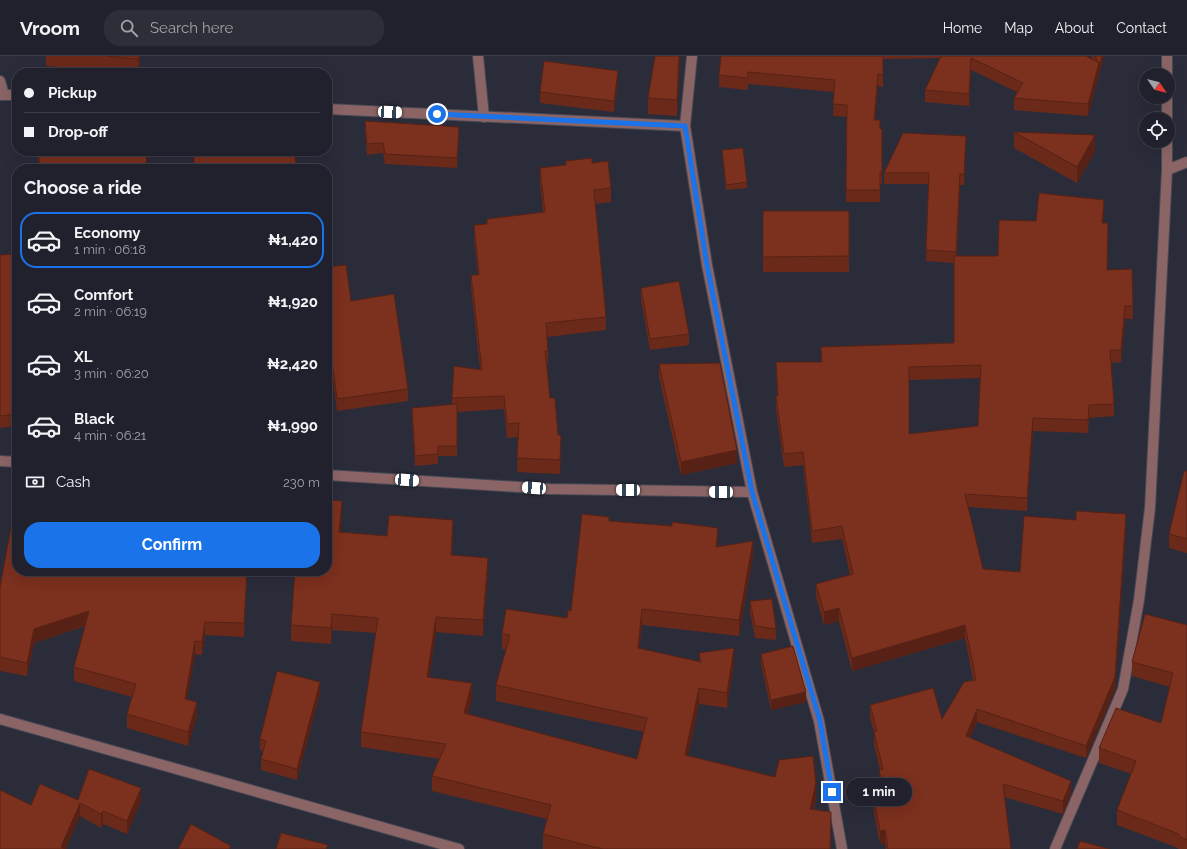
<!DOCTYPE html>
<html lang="en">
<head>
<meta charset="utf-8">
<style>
	:root { --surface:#20212c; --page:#2d2e38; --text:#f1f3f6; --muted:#a2a3a9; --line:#3d3e48; --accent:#1a73e8 }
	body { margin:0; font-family:Raleway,sans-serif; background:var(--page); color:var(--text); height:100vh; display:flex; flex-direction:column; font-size:15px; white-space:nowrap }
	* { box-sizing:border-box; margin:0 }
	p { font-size:13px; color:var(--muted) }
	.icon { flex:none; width:22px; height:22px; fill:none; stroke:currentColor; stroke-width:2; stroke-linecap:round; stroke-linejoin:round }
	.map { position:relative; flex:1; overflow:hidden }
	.drawer { position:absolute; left:12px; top:108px; width:320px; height:412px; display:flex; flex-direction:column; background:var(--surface); border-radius:16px; box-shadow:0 4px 16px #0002,0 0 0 1px var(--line) }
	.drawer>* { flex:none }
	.banner { position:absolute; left:12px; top:12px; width:320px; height:88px; border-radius:16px; box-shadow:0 4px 16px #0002,0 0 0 1px var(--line); display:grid; align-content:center; height:88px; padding:0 12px; background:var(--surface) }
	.needle { width:26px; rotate:125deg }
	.controls { position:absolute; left:1139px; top:12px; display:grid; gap:8px }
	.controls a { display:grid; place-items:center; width:36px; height:36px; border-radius:50%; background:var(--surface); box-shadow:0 4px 16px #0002,0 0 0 1px var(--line); font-size:20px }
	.end { position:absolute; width:18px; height:18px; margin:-9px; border:5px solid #1a73e8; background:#fff; box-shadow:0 0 0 2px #fff }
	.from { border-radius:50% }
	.bubble { position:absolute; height:28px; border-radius:14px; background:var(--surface); box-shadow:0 4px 16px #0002,0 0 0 1px var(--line); font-size:13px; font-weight:700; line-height:28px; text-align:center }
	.car { position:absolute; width:12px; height:24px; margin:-12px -6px; border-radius:5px; box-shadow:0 0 3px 1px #0007; background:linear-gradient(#fff 24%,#345 0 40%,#fff 0 76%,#345 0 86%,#fff 0) }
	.banner b { display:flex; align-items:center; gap:14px; height:38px; font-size:15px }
	.banner b+b { border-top:1px solid var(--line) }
	.banner i { width:10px; height:10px; background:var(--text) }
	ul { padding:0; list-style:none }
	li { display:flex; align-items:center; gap:12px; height:56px; margin:0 8px 6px; padding:0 4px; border:2px solid transparent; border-radius:16px }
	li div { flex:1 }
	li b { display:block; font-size:15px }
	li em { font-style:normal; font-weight:700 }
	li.active { border-color:var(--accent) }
	li>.icon { width:36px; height:36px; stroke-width:1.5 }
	h2 { padding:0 12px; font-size:18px; line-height:48px }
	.pay { display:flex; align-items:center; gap:10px; height:44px; padding:0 12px; font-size:15px }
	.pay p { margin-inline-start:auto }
	.button { display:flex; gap:8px; margin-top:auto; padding:8px 12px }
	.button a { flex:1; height:46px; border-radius:16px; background:var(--accent); color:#fff; font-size:16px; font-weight:700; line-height:46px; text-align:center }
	header { display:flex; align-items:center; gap:24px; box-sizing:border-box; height:56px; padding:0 20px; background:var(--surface); border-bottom:1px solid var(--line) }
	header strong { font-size:19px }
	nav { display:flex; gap:22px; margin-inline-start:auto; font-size:14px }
	.search { width:280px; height:36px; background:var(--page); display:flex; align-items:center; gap:10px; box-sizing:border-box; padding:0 14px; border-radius:16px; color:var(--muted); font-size:15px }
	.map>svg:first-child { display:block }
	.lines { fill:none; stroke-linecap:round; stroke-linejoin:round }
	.minor-casing { stroke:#474855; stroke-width:12 }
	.minor { stroke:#8b6566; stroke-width:10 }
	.wall { fill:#6b291a; fill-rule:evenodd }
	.shaded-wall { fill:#572215 }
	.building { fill:#7c301e; stroke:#572215; fill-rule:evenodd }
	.route { stroke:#1a73e8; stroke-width:5 }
</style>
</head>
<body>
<header>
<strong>Vroom</strong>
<div class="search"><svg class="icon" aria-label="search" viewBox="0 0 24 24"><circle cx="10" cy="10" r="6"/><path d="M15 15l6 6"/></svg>Search here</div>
<nav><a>Home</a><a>Map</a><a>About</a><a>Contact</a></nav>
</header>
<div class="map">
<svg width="1187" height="793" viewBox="0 0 1187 793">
	<rect width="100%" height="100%" fill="#2b2c3a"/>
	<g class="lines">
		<defs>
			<g id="minor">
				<polyline points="478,0 484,61"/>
				<polyline points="692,0 685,70 707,209 752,436 819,665 842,793"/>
				<polyline points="1167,19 1167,0"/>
				<polyline points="0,25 4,39"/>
				<polyline points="0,39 17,39"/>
				<polyline points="327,53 685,70"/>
				<polyline points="1167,63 1167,41"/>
				<polyline points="1167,114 1167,85"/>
				<polyline points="0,405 17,406"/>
				<polyline points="327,419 550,433 752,436"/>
				<polyline points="0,663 459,793"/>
				<polyline points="1055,793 1123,633 1139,544 1150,452 1167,114 1187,106"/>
			</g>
		</defs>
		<use href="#minor" class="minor-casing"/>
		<use href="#minor" class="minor"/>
	</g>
	<g class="wall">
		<polygon points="46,0 140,0 139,17 123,17 46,10"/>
		<polygon points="680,0 677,60 648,58 648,42"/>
		<polygon points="721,0 1086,0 1093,4 1091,0 1104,0 1088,60 1014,54 1014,42 1017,36 971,14 969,50 925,46 925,34 941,2 883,3 883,31 878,30 875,64 880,73 882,73 882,128 880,128 880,146 846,146 847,61 833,60 834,36 748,28 748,34 719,31 719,19"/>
		<polygon points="618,26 614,56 540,47 540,36"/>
		<polygon points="365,65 459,81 457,112 385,108 383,97 367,99 365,75"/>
		<polygon points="1014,76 1095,95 1077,127 1014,92"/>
		<path d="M966,91l-2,38h-4l-3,71h41l38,-35 68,-8 -1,10 5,13 -1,34 26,36v13h-8l-4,43 -10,1 3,41v12l-25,2 -1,15 -55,-2 -6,80 -59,-4 15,62 37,3 106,-45 -11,163 -29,68 -109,-36 -7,16 101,56 -8,20 -59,-17 7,52h-125l-1,-6 -5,1 -6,-31v-13l9,-2 -4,-15 1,-13 -6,-25v-13l-4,-14v-13l72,14 31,-39 -8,-42 -113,33 -13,-50 -15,4 -8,-28v-13l34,-9 -8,-36 -30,4 -9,-78 -19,2 -8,-58v-13h1l-1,-34h45v-15l133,-4v-80l-28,-2 3,-77h-45v-11zM980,322l-2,48 -69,8v-54z"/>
		<polygon points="722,94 747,126 747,132 726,134"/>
		<polygon points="37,95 146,95 147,113 39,113"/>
		<polygon points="566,105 592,107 611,132 611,146 595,148 606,261 606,274 547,281 548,295 548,309 547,309 550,342 561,393 560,418 517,416 518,381 507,382 504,353 457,356 457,400 438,400 438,408 415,410 412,362 412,352 452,349 452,342 480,313 471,232 471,219 478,219 474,183 474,169 487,168 487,163 543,156 540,126 540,112 566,109"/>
		<rect x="763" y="155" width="86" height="61"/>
		<polygon points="17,198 17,370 0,372 0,199"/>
		<polygon points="327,211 351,245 408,333 408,345 337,355 328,286 327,286"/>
		<polygon points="641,232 689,278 689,289 650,294 641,244"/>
		<polygon points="659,308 737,407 681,419 659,321"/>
		<polygon points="1187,415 1187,497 1169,492 1169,478"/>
		<polygon points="342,460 340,476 387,480 453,479 452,499 488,517 483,580 436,576 429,621 472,643 468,658 637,703 644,676 496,645 496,629 506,593 502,593 502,578 567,562 571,555 609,465 718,487 718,490 753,500 739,580 642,569 639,592 699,606 699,597 734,607 727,652 699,648 688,700 816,742 814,753 831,771 830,793 543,793 543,778 547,763 432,735 432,720 440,703 361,691 361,676 376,577 332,574 331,588 291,585 291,569"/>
		<polygon points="17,515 247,515 244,581 205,579 202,599 195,598 187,643 197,660 188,690 127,672 127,658 132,641 74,625 74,611 85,570 34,587 27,620 0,615 0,531"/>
		<polygon points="750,545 776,573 776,584 755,582 750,556"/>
		<polygon points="1187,569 1187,793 1178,793 1178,792 1117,769 1117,754 1132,718 1099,707 1099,692 1161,667 1170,631 1132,620 1132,606"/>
		<polygon points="761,598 806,646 771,654 761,608"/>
		<polygon points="320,637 297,724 261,714 261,703 263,695 260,694 260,683"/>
		<polygon points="78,744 141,745 127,778 103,768 101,772 80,760 31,749"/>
	</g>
	<g class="shaded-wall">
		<polygon points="139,0 140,0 138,17 138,3"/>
		<polygon points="679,0 680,0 677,60 677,44"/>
		<polygon points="1102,0 1104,0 1099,18 1099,9"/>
		<polygon points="971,2 971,14 969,50 969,38"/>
		<polygon points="1099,7 1099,19 1088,60 1088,48"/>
		<polygon points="618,15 618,26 614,56 614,45"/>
		<polygon points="878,18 878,30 874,76 874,64"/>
		<polygon points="459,71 459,81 457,112 457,102"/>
		<polygon points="1095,79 1095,95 1077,127 1077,111"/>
		<polygon points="966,80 966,91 964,129 964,118"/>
		<polygon points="960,118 960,129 956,207 956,196"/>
		<polygon points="1104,144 1104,157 1102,180 1102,167"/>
		<polygon points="1125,250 1125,263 1121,306 1121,294"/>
		<polygon points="1033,362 1033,375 1027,455 1027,442"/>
		<polygon points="561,379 561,393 560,418 560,404"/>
		<polygon points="737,394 737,407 681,419 681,406"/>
		<polygon points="342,445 342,460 339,491 339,476"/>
		<polygon points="1126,458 1126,471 1115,634 1086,702 1086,690"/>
		<polygon points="453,464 453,479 451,515 451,499"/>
		<polygon points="718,472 718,487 716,506 716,491"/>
		<polygon points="753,485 753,500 739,580 739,564"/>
		<polygon points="488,502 488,517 483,580 483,564"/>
		<polygon points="839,552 839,565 824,569 824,556"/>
		<polygon points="642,553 642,569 638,608 638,592"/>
		<polygon points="89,555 89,568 34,587 27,620 27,607 34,573"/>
		<polygon points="332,558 332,574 331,588 331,572"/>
		<polygon points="436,561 436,576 427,636 427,621"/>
		<polygon points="205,566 205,579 202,599 202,586"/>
		<polygon points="965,569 965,582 852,615 852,602"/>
		<polygon points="195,585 195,598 185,656 185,643"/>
		<polygon points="734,592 734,607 727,652 727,637"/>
		<polygon points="320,626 320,637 297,724 297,713"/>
		<polygon points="472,627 472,643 464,673 464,657"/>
		<polygon points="699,632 699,648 685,715 685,699"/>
		<polygon points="806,636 806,646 771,654 771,644"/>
		<polygon points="197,646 197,660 188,690 188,676"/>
		<polygon points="977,653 977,666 966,693 966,680"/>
		<polygon points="1071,725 1071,738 1063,758 1063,745"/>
		<polygon points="816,727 816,742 810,768 810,753"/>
		<polygon points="141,732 141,745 127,778 127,765"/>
		<polygon points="80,747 80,760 66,793 61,793 61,791"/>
		<polygon points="103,755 103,768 101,772 101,758"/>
		<polygon points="885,774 885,787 880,788 880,775"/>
	</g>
	<g class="building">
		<polygon points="106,0 139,0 138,3"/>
		<polygon points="655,0 679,0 677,44 648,42"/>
		<polygon points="721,0 883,0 883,19 878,18 874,64 880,64 880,73 882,73 882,116 880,116 880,134 846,134 847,49 833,48 835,24 748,16 748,22 719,19"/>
		<polygon points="941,0 1086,0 1099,7 1088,48 1014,42 1023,27 971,2 969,38 925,34"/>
		<polygon points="1095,0 1102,0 1099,9 1099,7 1098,6"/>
		<polygon points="544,5 618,15 614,45 540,36"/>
		<polygon points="365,65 459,71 457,102 385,98 383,87 367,88"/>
		<polygon points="1014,76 1095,79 1077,111"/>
		<polygon points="903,77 966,80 964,118 960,118 956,196 926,194 929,117 884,117"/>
		<polygon points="743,92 747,126 726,129 722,94"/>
		<polygon points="38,95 146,95 147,113 40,113"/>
		<polygon points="194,95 294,95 297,113 194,113"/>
		<polygon points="592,102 592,107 608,105 611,132 594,134 606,261 546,267 548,295 545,295 550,342 555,342 558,379 561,379 560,404 517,402 519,367 507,368 504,340 452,342 454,310 482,314 471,219 479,219 474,169 487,168 487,163 545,156 540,112 566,109 566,105"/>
		<path d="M1039,137l65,7 -2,23h6l-1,47 25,-1 1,37h-8l-4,44h-11l4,54 -25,1 -1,15 -55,-2 -6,80 -62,-4 18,75 37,3 4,-56 52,4v-9l50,3 -11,163 -29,69 -109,-37 -11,27 105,45 -8,20 -60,-17 8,65h-123l-3,-19 -5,1 -6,-31 12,-2 -7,-28 4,-1 -9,-37 3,-1 -7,-26 63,-17 9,31 22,-37 12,-2 -11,-55 -113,33 -13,-50 -15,4 -8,-28 37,-10 -11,-48 -30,5 -9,-79 -19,2 -8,-58h2l-2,-34h46l-1,-15 133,-4v-87h44l1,-36 37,1zM981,309l-3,61 -69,8v-67z"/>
		<polygon points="763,155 849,155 849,200 763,201"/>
		<polygon points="17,198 17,358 0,360 0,199"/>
		<polygon points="346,209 351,245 394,238 408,333 337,343 328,274 327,274 327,211"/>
		<polygon points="679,225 689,278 650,283 641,232"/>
		<polygon points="720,307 737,394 681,406 659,308"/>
		<polygon points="457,348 457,390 438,390 438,398 415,400 412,352"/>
		<polygon points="1184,415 1187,415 1187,483 1169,478"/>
		<polygon points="327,444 342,445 339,476 387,480 389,459 453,464 451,499 488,502 483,564 436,561 427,621 472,627 464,657 637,703 647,662 496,629 510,579 502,578 506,553 567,562 568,554 571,555 582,458 609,461 609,465 672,470 672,466 718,472 716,491 753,485 739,564 642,553 638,592 701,606 699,597 734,592 727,637 699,632 685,699 775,721 779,704 813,700 816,727 810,753 831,756 830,793 603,793 582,788 543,778 551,749 432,720 446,688 361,676 378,562 332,558 331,572 291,569 295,515 327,515"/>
		<polygon points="14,455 17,456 17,515 247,515 244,567 205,566 202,586 195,585 185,643 197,646 188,676 127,658 136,628 74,611 89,555 34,573 27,607 0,601 0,531"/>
		<polygon points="772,543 776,573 755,570 750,545"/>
		<polygon points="1145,558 1187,569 1187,784 1178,780 1179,778 1117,754 1136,705 1099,692 1116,652 1161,667 1173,617 1132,606"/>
		<polygon points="793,590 806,636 771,644 761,598"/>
		<polygon points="277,615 320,626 297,713 261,703 266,685 260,683"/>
		<polygon points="89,713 141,732 127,765 103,755 101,758 80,747 61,791 64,793 0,793 0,734 31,749 40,728 78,744"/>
		<polygon points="191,768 231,790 229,793 178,793"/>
		<polygon points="281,777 328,789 326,793 276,793"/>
		<polygon points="1080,785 1109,793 1077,793"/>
	</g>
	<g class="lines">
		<polyline class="route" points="437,58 685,70 707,209 752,436 820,665 832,736"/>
	</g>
</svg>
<div class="controls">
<a><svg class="needle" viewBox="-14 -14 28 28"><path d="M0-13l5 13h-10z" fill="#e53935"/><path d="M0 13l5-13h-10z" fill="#a2a3a9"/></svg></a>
<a><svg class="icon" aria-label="locate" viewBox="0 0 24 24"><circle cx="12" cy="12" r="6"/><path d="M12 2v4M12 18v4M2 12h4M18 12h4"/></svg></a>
</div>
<i class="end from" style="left:437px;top:58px"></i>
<i class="end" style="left:832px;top:736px"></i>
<div class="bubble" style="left:846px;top:722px;width:66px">1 min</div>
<i class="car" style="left:390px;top:56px;rotate:93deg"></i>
<i class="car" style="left:407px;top:424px;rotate:94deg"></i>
<i class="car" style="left:534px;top:432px;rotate:274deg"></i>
<i class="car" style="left:628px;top:434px;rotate:271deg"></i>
<i class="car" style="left:721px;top:436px;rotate:271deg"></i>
<div class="banner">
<b><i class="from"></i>Pickup</b>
<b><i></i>Drop-off</b>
</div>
<section class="drawer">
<h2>Choose a ride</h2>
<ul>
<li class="active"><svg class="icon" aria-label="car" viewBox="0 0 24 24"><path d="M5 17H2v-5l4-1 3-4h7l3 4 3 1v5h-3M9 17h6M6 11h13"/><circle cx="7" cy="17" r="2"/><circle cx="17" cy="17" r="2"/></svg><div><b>Economy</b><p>1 min · 06:18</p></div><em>₦1,420</em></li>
<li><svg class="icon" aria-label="car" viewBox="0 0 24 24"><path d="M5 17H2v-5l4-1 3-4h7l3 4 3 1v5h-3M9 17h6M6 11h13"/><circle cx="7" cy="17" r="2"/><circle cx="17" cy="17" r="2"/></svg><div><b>Comfort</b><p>2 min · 06:19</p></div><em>₦1,920</em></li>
<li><svg class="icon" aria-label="car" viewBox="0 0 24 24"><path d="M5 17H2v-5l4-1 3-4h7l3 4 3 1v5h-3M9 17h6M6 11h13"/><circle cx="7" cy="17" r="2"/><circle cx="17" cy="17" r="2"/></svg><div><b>XL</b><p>3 min · 06:20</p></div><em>₦2,420</em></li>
<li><svg class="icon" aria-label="car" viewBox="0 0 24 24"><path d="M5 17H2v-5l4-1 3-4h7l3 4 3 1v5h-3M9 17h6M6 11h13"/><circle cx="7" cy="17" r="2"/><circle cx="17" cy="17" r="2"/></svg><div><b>Black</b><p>4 min · 06:21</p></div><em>₦1,990</em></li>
</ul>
<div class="pay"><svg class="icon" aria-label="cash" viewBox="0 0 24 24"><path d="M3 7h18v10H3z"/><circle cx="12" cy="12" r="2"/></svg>Cash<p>230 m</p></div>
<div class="button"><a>Confirm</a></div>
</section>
</div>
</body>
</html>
